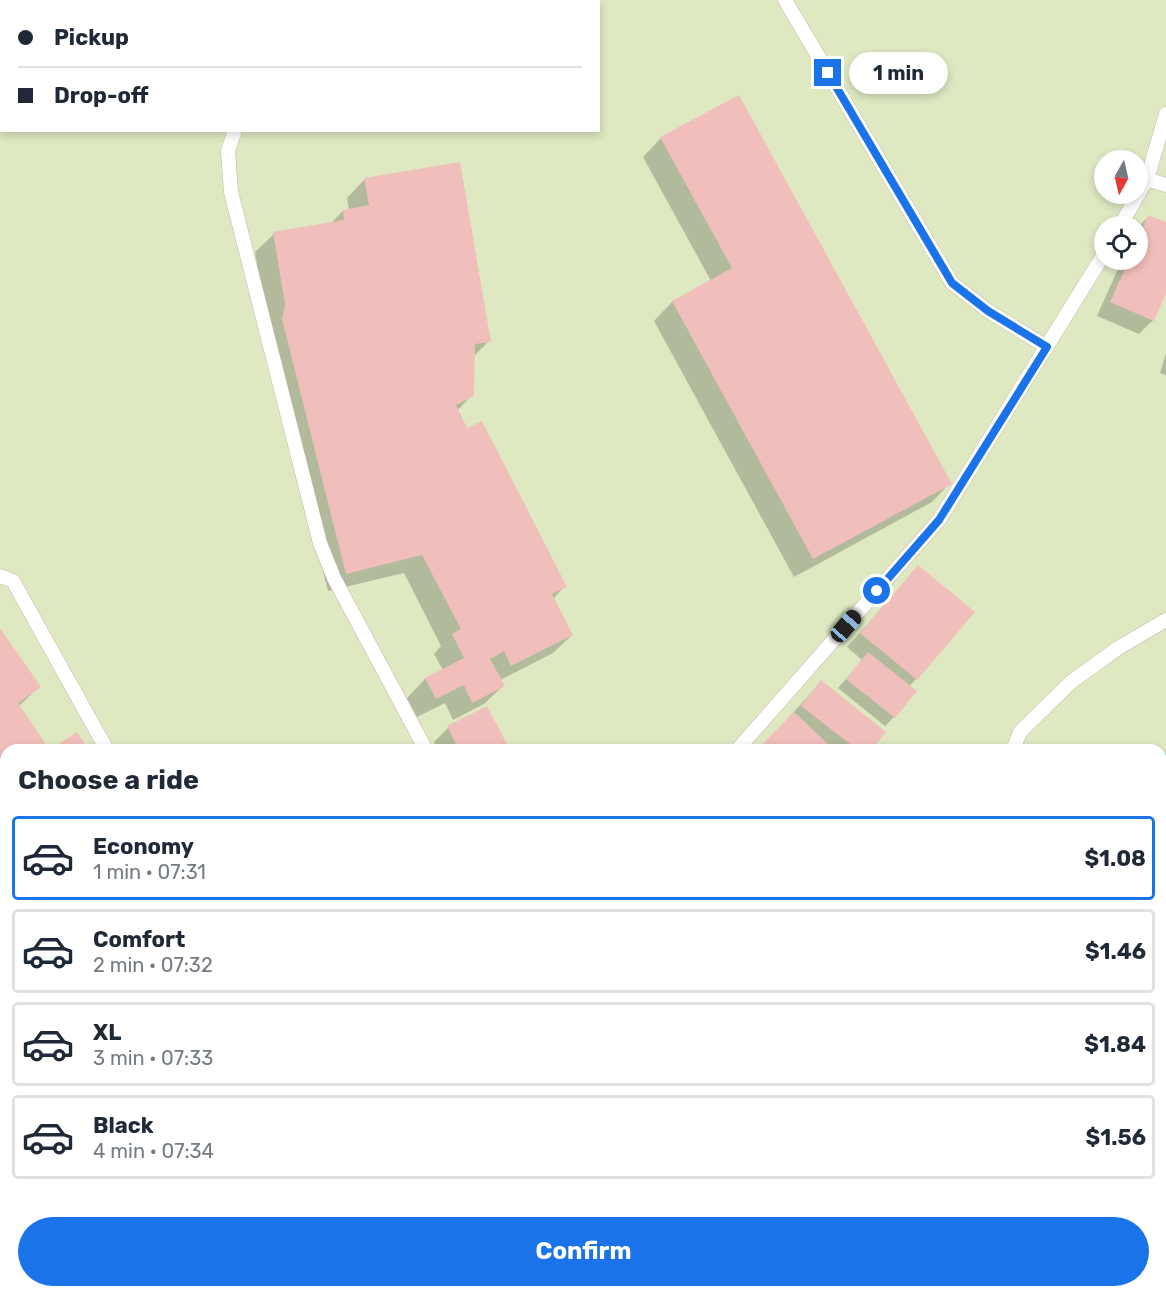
<!DOCTYPE html>
<html lang="en">
<head>
<meta charset="utf-8">
<style>
	:root { --surface:#fff; --page:#f2f2f3; --text:#1f2937; --muted:#747a83; --line:#e0e1e3; --accent:#1a73e8 }
	body { margin:0; font-family:Rubik,sans-serif; background:var(--page); color:var(--text); height:100vh; display:flex; flex-direction:column; font-size:22px; white-space:nowrap }
	* { box-sizing:border-box; margin:0 }
	p { font-size:20px; color:var(--muted) }
	.icon { flex:none; width:33px; height:33px; fill:none; stroke:currentColor; stroke-width:2; stroke-linecap:round; stroke-linejoin:round }
	.map { position:relative; flex:1; overflow:hidden }
	.details { position:absolute; left:0px; top:744px; width:1167px; height:554px; display:flex; flex-direction:column; background:var(--surface); border-radius:18px 18px 0 0; box-shadow:0 3px 9px #0003 }
	.details>* { flex:none }
	.hud { position:absolute; left:0px; top:0px; width:600px; height:132px; box-shadow:0 3px 9px #0003; display:grid; align-content:center; height:132px; padding:0 18px; background:var(--surface) }
	.needle { width:39px; rotate:188deg }
	.buttons { position:absolute; left:1094px; top:150px; display:grid; gap:12px }
	.buttons a { display:grid; place-items:center; width:54px; height:54px; border-radius:50%; background:var(--surface); box-shadow:0 3px 9px #0003; font-size:30px }
	.end { position:absolute; width:27px; height:27px; margin:-14px; border:8px solid #1a73e8; background:#fff; box-shadow:0 0 0 3px #fff }
	.from { border-radius:50% }
	.bubble { position:absolute; height:42px; border-radius:21px; background:var(--surface); box-shadow:0 3px 9px #0003; font-size:20px; font-weight:700; line-height:42px; text-align:center }
	.car { position:absolute; width:18px; height:36px; margin:-18px -9px; border-radius:8px; box-shadow:0 0 4px 2px #0007; background:linear-gradient(#222 24%,#8ab4d8 0 40%,#222 0 76%,#8ab4d8 0 86%,#222 0) }
	.hud b { display:flex; align-items:center; gap:21px; height:57px; font-size:22px }
	.hud b+b { border-top:2px solid var(--line) }
	.hud i { width:15px; height:15px; background:var(--text) }
	ul { padding:0; list-style:none }
	li { display:flex; align-items:center; gap:18px; height:84px; margin:0 12px 9px; padding:0 6px; border:3px solid var(--line); border-radius:6px }
	li div { flex:1 }
	li b { display:block; font-size:22px }
	li em { font-style:normal; font-weight:700 }
	li.active { border-color:var(--accent) }
	li>.icon { width:54px; height:54px; stroke-width:1.5 }
	h2 { padding:0 18px; font-size:27px; line-height:72px }
	.button { display:flex; gap:12px; margin-top:auto; padding:12px 18px }
	.button a { flex:1; height:69px; border-radius:36px; background:var(--accent); color:#fff; font-size:24px; font-weight:700; line-height:69px; text-align:center }
	.map>svg:first-child { display:block }
	.green { fill:#dee9c2; fill-rule:evenodd }
	.water { fill:#b8e5dd; stroke:#9ed7ce; stroke-width:1.5 }
	.shadow { fill:#0003 }
	.building { fill:#f1bfbb }
	.lines { fill:none; stroke-linecap:round; stroke-linejoin:round }
	.service-casing { stroke:#cfb1ad; stroke-width:15 }
	.service { stroke:#fff; stroke-width:14 }
	.route { stroke:#1a73e8; stroke-width:8 }
</style>
</head>
<body>
<div class="map">
<svg width="1166" height="1297" viewBox="0 0 1166 1297">
	<rect width="100%" height="100%" fill="#fceae3"/>
	<path class="green" d="M0,0h1166v1297h-1166zM2,2h596v128h-596zM1104,160h33v34h-33zM1104,226h33v34h-33zM6,750h1155v542h-1155z"/>
	<g class="water">
		<polygon points="1166,753 1166,937 1161,931 1161,756"/>
		<polygon points="410,1292 737,1292 741,1297 412,1297"/>
	</g>
	<g class="shadow">
		<polygon points="12,0 149,0 152,2 15,2"/>
		<polygon points="661,138 950,483 932,502 794,577 654,321 672,302 711,281 643,157"/>
		<polygon points="365,179 489,341 473,357 472,395 457,411 565,586 553,599 572,635 553,653 500,680 503,686 484,704 453,720 445,703 417,717 407,698 425,679 443,670 434,654 441,646 404,573 328,591 264,338 267,323 255,252 274,234 330,224 343,211 349,210 347,198"/>
		<polygon points="1149,216 1166,224 1166,290 1153,320 1139,334 1097,316 1122,260 1137,260 1137,228"/>
		<polygon points="1166,353 1166,375 1160,373"/>
		<polygon points="918,567 973,612 909,687 894,717 885,726 838,688 862,660 847,647"/>
		<polygon points="0,630 39,687 19,706 49,750 6,750 6,821 0,824"/>
		<polygon points="821,682 870,750 826,750 824,748 822,750 759,750"/>
		<polygon points="486,708 508,750 438,750 434,742 448,728"/>
		<polygon points="799,1292 926,1292 929,1297 802,1297"/>
	</g>
	<g class="building">
		<polygon points="739,95 952,484 813,559 672,301 732,268 660,137"/>
		<polygon points="460,162 491,342 475,344 474,396 456,405 467,428 482,421 567,587 552,594 573,635 511,666 504,651 490,659 505,686 472,703 464,685 436,699 425,678 464,658 452,634 461,629 422,555 346,574 282,319 285,304 273,232 344,220 343,210 369,205 364,178"/>
		<polygon points="1148,215 1166,222 1166,294 1154,321 1110,302 1129,260 1137,260 1137,241"/>
		<polygon points="918,565 975,612 917,680 860,633"/>
		<polygon points="0,628 41,687 18,703 50,750 77,732 89,750 6,750 6,816 2,819 0,816"/>
		<polygon points="868,652 917,691 895,718 846,679"/>
		<polygon points="821,680 886,732 872,750 858,750 801,706"/>
		<polygon points="487,706 510,750 459,750 447,726"/>
		<polygon points="794,712 829,745 824,750 757,750"/>
		<polygon points="826,1292 928,1292 931,1297 829,1297"/>
	</g>
	<g class="lines">
		<defs>
			<g id="service">
				<polyline points="35,0 37,2"/>
				<polyline points="785,0 952,283 988,311 1047,347"/>
				<polyline points="521,2 531,0"/>
				<polyline points="235,130 228,151 231,192 320,543 334,578 426,750"/>
				<polyline points="1147,179 1166,185"/>
				<polyline points="1120,226 1147,179 1166,114"/>
				<polyline points="0,576 13,581 107,750"/>
				<polyline points="737,750 939,520 1104,254"/>
				<polyline points="1013,750 1020,732 1071,682 1118,648 1166,620"/>
				<polyline points="1161,1043 1166,1052"/>
				<polyline points="808,1292 811,1297"/>
				<polyline points="144,1297 151,1292"/>
			</g>
		</defs>
		<use href="#service" class="service-casing"/>
		<use href="#service" class="service"/>
	</g>
	<g class="lines">
		<polyline class="route" points="828,73 952,283 988,311 1047,347 939,520 877,591"/>
	</g>
</svg>
<div class="buttons">
<a><svg class="needle" viewBox="-14 -14 28 28"><path d="M0-13l5 13h-10z" fill="#e53935"/><path d="M0 13l5-13h-10z" fill="#747a83"/></svg></a>
<a><svg class="icon" aria-label="locate" viewBox="0 0 24 24"><circle cx="12" cy="12" r="6"/><path d="M12 2v4M12 18v4M2 12h4M18 12h4"/></svg></a>
</div>
<i class="end from" style="left:877px;top:591px"></i>
<i class="end" style="left:828px;top:73px"></i>
<div class="bubble" style="left:849px;top:52px;width:99px">1 min</div>
<i class="car" style="left:846px;top:626px;rotate:41deg"></i>
<div class="hud">
<b><i class="from"></i>Pickup</b>
<b><i></i>Drop-off</b>
</div>
<section class="details">
<h2>Choose a ride</h2>
<ul>
<li class="active"><svg class="icon" aria-label="car" viewBox="0 0 24 24"><path d="M5 17H2v-5l4-1 3-4h7l3 4 3 1v5h-3M9 17h6M6 11h13"/><circle cx="7" cy="17" r="2"/><circle cx="17" cy="17" r="2"/></svg><div><b>Economy</b><p>1 min · 07:31</p></div><em>$1.08</em></li>
<li><svg class="icon" aria-label="car" viewBox="0 0 24 24"><path d="M5 17H2v-5l4-1 3-4h7l3 4 3 1v5h-3M9 17h6M6 11h13"/><circle cx="7" cy="17" r="2"/><circle cx="17" cy="17" r="2"/></svg><div><b>Comfort</b><p>2 min · 07:32</p></div><em>$1.46</em></li>
<li><svg class="icon" aria-label="car" viewBox="0 0 24 24"><path d="M5 17H2v-5l4-1 3-4h7l3 4 3 1v5h-3M9 17h6M6 11h13"/><circle cx="7" cy="17" r="2"/><circle cx="17" cy="17" r="2"/></svg><div><b>XL</b><p>3 min · 07:33</p></div><em>$1.84</em></li>
<li><svg class="icon" aria-label="car" viewBox="0 0 24 24"><path d="M5 17H2v-5l4-1 3-4h7l3 4 3 1v5h-3M9 17h6M6 11h13"/><circle cx="7" cy="17" r="2"/><circle cx="17" cy="17" r="2"/></svg><div><b>Black</b><p>4 min · 07:34</p></div><em>$1.56</em></li>
</ul>
<div class="button"><a>Confirm</a></div>
</section>
</div>
</body>
</html>
